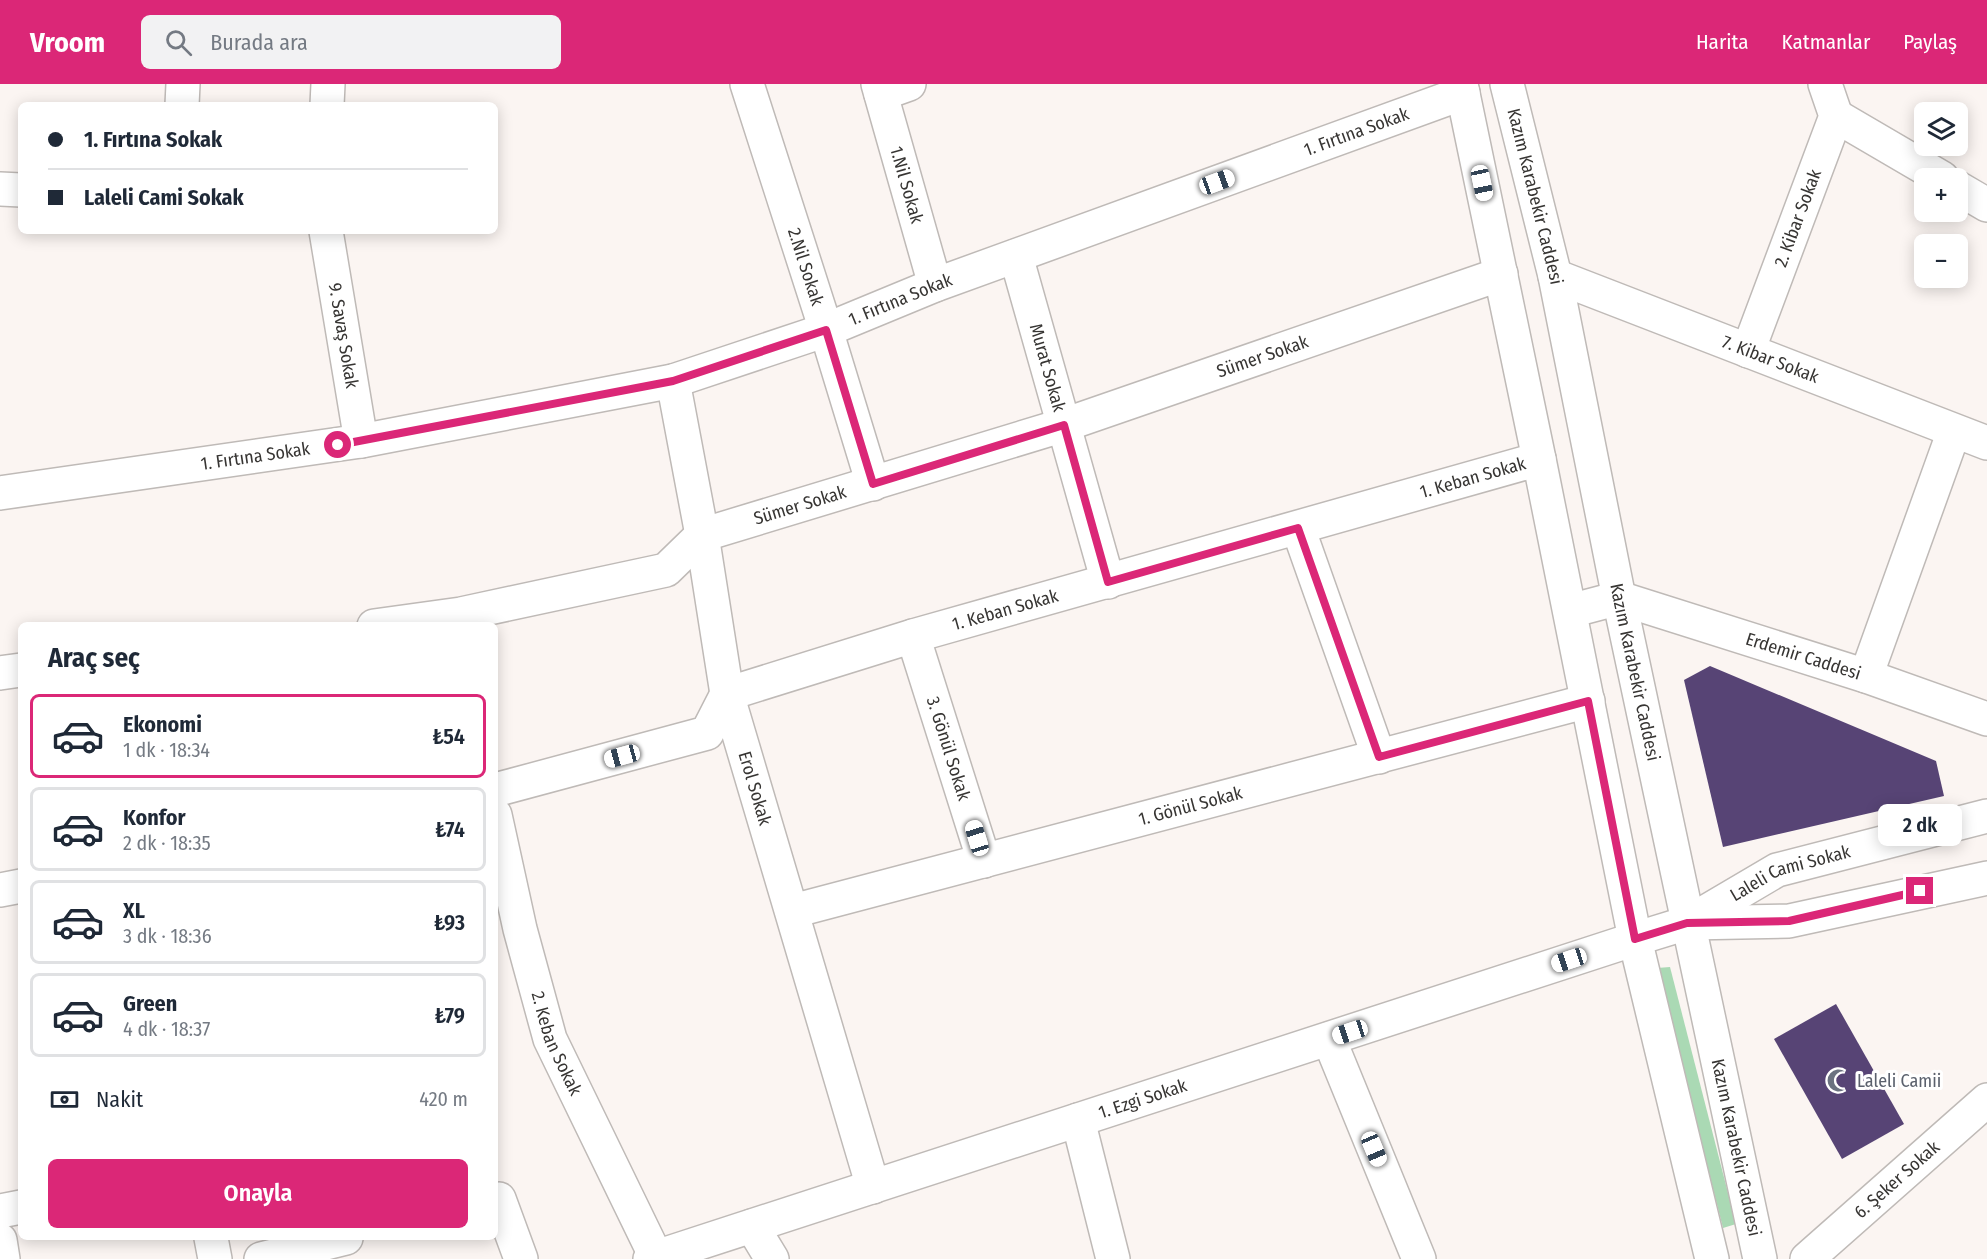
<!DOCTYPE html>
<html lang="tr">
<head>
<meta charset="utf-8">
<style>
	:root { --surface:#fff; --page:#f2f2f3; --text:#1f2937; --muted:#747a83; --line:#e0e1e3; --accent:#db2777 }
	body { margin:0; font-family:"Fira Sans Condensed",sans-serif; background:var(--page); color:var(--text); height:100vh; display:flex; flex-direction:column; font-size:22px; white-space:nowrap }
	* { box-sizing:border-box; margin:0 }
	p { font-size:20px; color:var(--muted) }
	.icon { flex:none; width:33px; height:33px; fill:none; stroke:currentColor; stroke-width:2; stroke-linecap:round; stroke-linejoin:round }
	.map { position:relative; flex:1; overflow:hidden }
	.side { position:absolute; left:18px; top:538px; width:480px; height:618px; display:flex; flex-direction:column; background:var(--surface); border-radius:9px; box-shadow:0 3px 15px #0003 }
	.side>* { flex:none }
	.hud { position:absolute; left:18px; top:18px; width:480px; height:132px; border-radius:9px; box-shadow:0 3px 15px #0003; display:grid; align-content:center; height:132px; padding:0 30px; background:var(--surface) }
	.tools { position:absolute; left:1914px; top:18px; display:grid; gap:12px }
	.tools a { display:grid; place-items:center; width:54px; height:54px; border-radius:9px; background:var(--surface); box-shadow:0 3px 15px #0003; font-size:30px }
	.end { position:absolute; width:27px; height:27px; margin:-14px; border:8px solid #db2777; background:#fff; box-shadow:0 0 0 3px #fff }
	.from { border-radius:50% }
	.bubble { position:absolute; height:42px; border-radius:9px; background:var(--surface); box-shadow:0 3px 15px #0003; font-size:20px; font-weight:600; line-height:42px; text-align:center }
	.car { position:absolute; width:18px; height:36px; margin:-18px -9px; border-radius:8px; box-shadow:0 0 4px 2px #0007; background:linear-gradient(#fff 24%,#345 0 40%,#fff 0 76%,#345 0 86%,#fff 0) }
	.hud b { display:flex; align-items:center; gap:21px; height:57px; font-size:22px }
	.hud b+b { border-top:2px solid var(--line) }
	.hud i { width:15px; height:15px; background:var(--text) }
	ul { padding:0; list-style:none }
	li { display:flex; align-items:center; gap:18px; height:84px; margin:0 12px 9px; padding:0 18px; border:3px solid var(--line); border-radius:9px }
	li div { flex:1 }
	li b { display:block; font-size:22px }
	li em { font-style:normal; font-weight:600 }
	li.selected { border-color:var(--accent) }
	li>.icon { width:54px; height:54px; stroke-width:1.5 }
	h2 { padding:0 30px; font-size:27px; line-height:72px }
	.pay { display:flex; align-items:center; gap:15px; height:66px; padding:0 30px; font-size:22px }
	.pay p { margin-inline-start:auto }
	.button { display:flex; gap:12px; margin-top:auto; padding:12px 30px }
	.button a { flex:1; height:69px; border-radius:9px; background:var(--accent); color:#fff; font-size:24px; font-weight:600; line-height:69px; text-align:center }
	header { display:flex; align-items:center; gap:36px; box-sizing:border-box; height:84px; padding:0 30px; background:var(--accent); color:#fff }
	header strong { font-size:28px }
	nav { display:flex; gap:33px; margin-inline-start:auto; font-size:21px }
	.search { width:420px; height:54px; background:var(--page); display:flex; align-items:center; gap:15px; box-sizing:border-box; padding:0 21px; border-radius:9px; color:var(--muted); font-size:22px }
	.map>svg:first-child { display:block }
	.green { fill:#aad9b4 }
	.building { fill:#574475 }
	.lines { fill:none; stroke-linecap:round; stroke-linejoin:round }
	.minor-casing { stroke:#bfbab7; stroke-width:36 }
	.minor { stroke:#fff; stroke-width:33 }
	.route { stroke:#db2777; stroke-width:8 }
	.labels { text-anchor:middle; stroke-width:6; stroke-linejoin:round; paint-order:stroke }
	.street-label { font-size:18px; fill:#373533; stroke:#fff }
	.worship-label { font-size:18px; fill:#5b616d; stroke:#fff; text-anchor:start }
</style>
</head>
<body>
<header>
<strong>Vroom</strong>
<div class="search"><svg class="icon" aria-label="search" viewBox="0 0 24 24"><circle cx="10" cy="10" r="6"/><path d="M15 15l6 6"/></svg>Burada ara</div>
<nav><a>Harita</a><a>Katmanlar</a><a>Paylaş</a></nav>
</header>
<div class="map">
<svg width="1987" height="1175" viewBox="0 0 1987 1175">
	<rect width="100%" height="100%" fill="#fbf5f2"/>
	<polygon class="green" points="1670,883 1736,1140 1723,1144 1657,884"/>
	<g class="building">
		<polygon points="1710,582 1936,677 1944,712 1723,763 1684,596"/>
		<polygon points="1836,920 1904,1040 1842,1075 1774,955"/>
	</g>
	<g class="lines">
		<defs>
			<g id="minor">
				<path id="s1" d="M747,0l79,246 47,154"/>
				<path id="s2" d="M878,0l57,201"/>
				<polyline points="1461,0 1539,375 1635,855 1712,1175"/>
				<path id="s3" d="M1507,0l48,192 64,322 141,661"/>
				<polyline points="881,10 909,0"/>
				<polyline points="182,21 183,0"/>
				<polyline points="327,21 328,0"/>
				<polyline points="1836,32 1942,94"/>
				<polyline points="1958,104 1987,121"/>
				<polyline points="0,105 21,106"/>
				<path id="s4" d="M326,147l35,210"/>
				<path id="s5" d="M1016,172l92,326"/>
				<path id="s6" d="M1555,192l432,167"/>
				<path id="s7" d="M1748,267l88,-235 -11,-32"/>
				<path id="s8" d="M673,297l29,154 25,159 146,493"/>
				<path id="s9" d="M0,409l361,-52 312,-60 153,-51 109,-45 528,-192"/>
				<polyline points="1298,444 1379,673"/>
				<path id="s10" d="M1570,527l49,-13 247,78 121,43"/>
				<path id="s11" d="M374,542l87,-12 205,-44 36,-35 362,-110 437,-151"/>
				<path id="s12" d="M913,552l71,225"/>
				<polyline points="0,589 21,586"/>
				<polyline points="1866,592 1954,347"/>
				<path id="s13" d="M495,706l212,-57 20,-39 186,-58 626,-177"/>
				<path id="s14" d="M495,731l25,114 30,110 106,218"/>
				<polyline points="0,806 21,802"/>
				<path id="s15" d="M793,827l795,-210"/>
				<polyline points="1689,839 1789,837 1987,794"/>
				<polyline points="1329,955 1419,1175"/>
				<polyline points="1078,1036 1113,1175"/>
				<polyline points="495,1116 499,1115 521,1175"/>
				<polyline points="0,1127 21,1123"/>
				<polyline points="752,1142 772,1175"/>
				<polyline points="211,1154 215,1175"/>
				<polyline points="0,1156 3,1175"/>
				<polyline points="261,1175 346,1154"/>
				<path id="s16" d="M650,1175l985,-320 52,-16 90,-53 210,-54"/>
				<path id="s17" d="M1807,1175l180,-159"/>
			</g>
		</defs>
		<use href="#minor" class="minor-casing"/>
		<use href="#minor" class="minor"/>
	</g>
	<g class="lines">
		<polyline class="route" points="338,361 673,297 826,246 873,400 1064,341 1108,498 1298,444 1379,673 1588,617 1635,855 1687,839 1789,837 1920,807"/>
	</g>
	<defs>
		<symbol id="mosque-bare" viewBox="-9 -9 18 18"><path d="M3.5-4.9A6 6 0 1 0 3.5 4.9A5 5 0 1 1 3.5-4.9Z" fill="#6b7280" stroke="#fff" stroke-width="2.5" paint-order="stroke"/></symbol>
	</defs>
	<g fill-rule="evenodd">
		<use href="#mosque-bare" x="1822" y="980" width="33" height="33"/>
	</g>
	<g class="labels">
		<g class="street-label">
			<text dy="6" stroke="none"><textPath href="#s9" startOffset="1410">1. Fırtına Sokak</textPath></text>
			<text dy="6" stroke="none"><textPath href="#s2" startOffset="105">1.Nil Sokak</textPath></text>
			<text dy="6" stroke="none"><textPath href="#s3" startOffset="116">Kazım Karabekir Caddesi</textPath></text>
			<text dy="6" stroke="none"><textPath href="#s7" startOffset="142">2. Kibar Sokak</textPath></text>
			<text dy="6" stroke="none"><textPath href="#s1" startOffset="192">2.Nil Sokak</textPath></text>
			<text dy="6" stroke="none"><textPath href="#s9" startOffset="924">1. Fırtına Sokak</textPath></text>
			<text dy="6" stroke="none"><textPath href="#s4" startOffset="106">9. Savaş Sokak</textPath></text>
			<text dy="6" stroke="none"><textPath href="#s11" startOffset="936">Sümer Sokak</textPath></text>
			<text dy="6" stroke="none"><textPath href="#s6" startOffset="231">7. Kibar Sokak</textPath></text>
			<text dy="6" stroke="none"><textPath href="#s5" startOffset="116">Murat Sokak</textPath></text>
			<text dy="6" stroke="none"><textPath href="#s9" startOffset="258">1. Fırtına Sokak</textPath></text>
			<text dy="6" stroke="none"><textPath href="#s13" startOffset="1040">1. Keban Sokak</textPath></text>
			<text dy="6" stroke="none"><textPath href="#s11" startOffset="450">Sümer Sokak</textPath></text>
			<text dy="6" stroke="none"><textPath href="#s13" startOffset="554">1. Keban Sokak</textPath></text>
			<text dy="6" stroke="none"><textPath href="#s10" startOffset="244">Erdemir Caddesi</textPath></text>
			<text dy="6" stroke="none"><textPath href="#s3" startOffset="602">Kazım Karabekir Caddesi</textPath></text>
			<text dy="6" stroke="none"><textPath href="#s12" startOffset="118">3. Gönül Sokak</textPath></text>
			<text dy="6" stroke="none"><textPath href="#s8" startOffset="416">Erol Sokak</textPath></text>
			<text dy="6" stroke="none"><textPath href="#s15" startOffset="411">1. Gönül Sokak</textPath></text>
			<text dy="6" stroke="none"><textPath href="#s16" startOffset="1206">Laleli Cami Sokak</textPath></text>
			<text dy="6" stroke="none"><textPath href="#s14" startOffset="237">2. Keban Sokak</textPath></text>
			<text dy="6" stroke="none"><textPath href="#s16" startOffset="518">1. Ezgi Sokak</textPath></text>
			<text dy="6" stroke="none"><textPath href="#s3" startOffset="1088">Kazım Karabekir Caddesi</textPath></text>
			<text dy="6" stroke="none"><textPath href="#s17" startOffset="120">6. Şeker Sokak</textPath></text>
		</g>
		<g class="worship-label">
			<text x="1857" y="1003">Laleli Camii</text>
		</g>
	</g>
</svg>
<div class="tools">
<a><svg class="icon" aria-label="layers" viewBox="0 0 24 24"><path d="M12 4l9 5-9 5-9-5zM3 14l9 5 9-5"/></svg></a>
<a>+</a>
<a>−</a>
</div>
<i class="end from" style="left:338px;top:361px"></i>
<i class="end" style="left:1920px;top:807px"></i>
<div class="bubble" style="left:1878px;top:720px;width:84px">2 dk</div>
<i class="car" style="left:1217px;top:98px;rotate:70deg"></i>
<i class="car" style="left:1482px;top:99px;rotate:168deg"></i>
<i class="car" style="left:622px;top:672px;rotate:255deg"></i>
<i class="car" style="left:977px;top:754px;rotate:343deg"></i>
<i class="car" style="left:1569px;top:876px;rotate:252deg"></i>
<i class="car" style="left:1350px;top:948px;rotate:252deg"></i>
<i class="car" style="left:1374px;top:1065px;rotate:157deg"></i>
<div class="hud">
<b><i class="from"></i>1. Fırtına Sokak</b>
<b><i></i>Laleli Cami Sokak</b>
</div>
<section class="side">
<h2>Araç seç</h2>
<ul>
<li class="selected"><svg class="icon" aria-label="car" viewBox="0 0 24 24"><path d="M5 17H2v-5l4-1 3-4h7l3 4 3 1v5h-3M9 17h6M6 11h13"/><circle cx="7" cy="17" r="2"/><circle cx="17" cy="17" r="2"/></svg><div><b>Ekonomi</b><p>1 dk · 18:34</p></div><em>₺54</em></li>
<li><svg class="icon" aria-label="car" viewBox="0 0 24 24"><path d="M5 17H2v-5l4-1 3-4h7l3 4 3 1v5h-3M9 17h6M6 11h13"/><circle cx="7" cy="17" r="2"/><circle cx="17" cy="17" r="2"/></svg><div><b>Konfor</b><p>2 dk · 18:35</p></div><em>₺74</em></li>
<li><svg class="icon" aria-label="car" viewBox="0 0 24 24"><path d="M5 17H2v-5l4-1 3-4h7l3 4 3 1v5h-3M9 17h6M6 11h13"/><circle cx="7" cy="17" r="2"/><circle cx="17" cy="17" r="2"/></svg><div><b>XL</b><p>3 dk · 18:36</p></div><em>₺93</em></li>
<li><svg class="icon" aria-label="car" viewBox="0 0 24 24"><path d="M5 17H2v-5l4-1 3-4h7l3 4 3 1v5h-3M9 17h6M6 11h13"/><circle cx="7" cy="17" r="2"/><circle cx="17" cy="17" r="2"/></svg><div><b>Green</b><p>4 dk · 18:37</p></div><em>₺79</em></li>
</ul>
<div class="pay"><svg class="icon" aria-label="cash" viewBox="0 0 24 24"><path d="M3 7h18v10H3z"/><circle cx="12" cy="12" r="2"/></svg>Nakit<p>420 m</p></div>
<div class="button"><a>Onayla</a></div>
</section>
</div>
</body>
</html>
